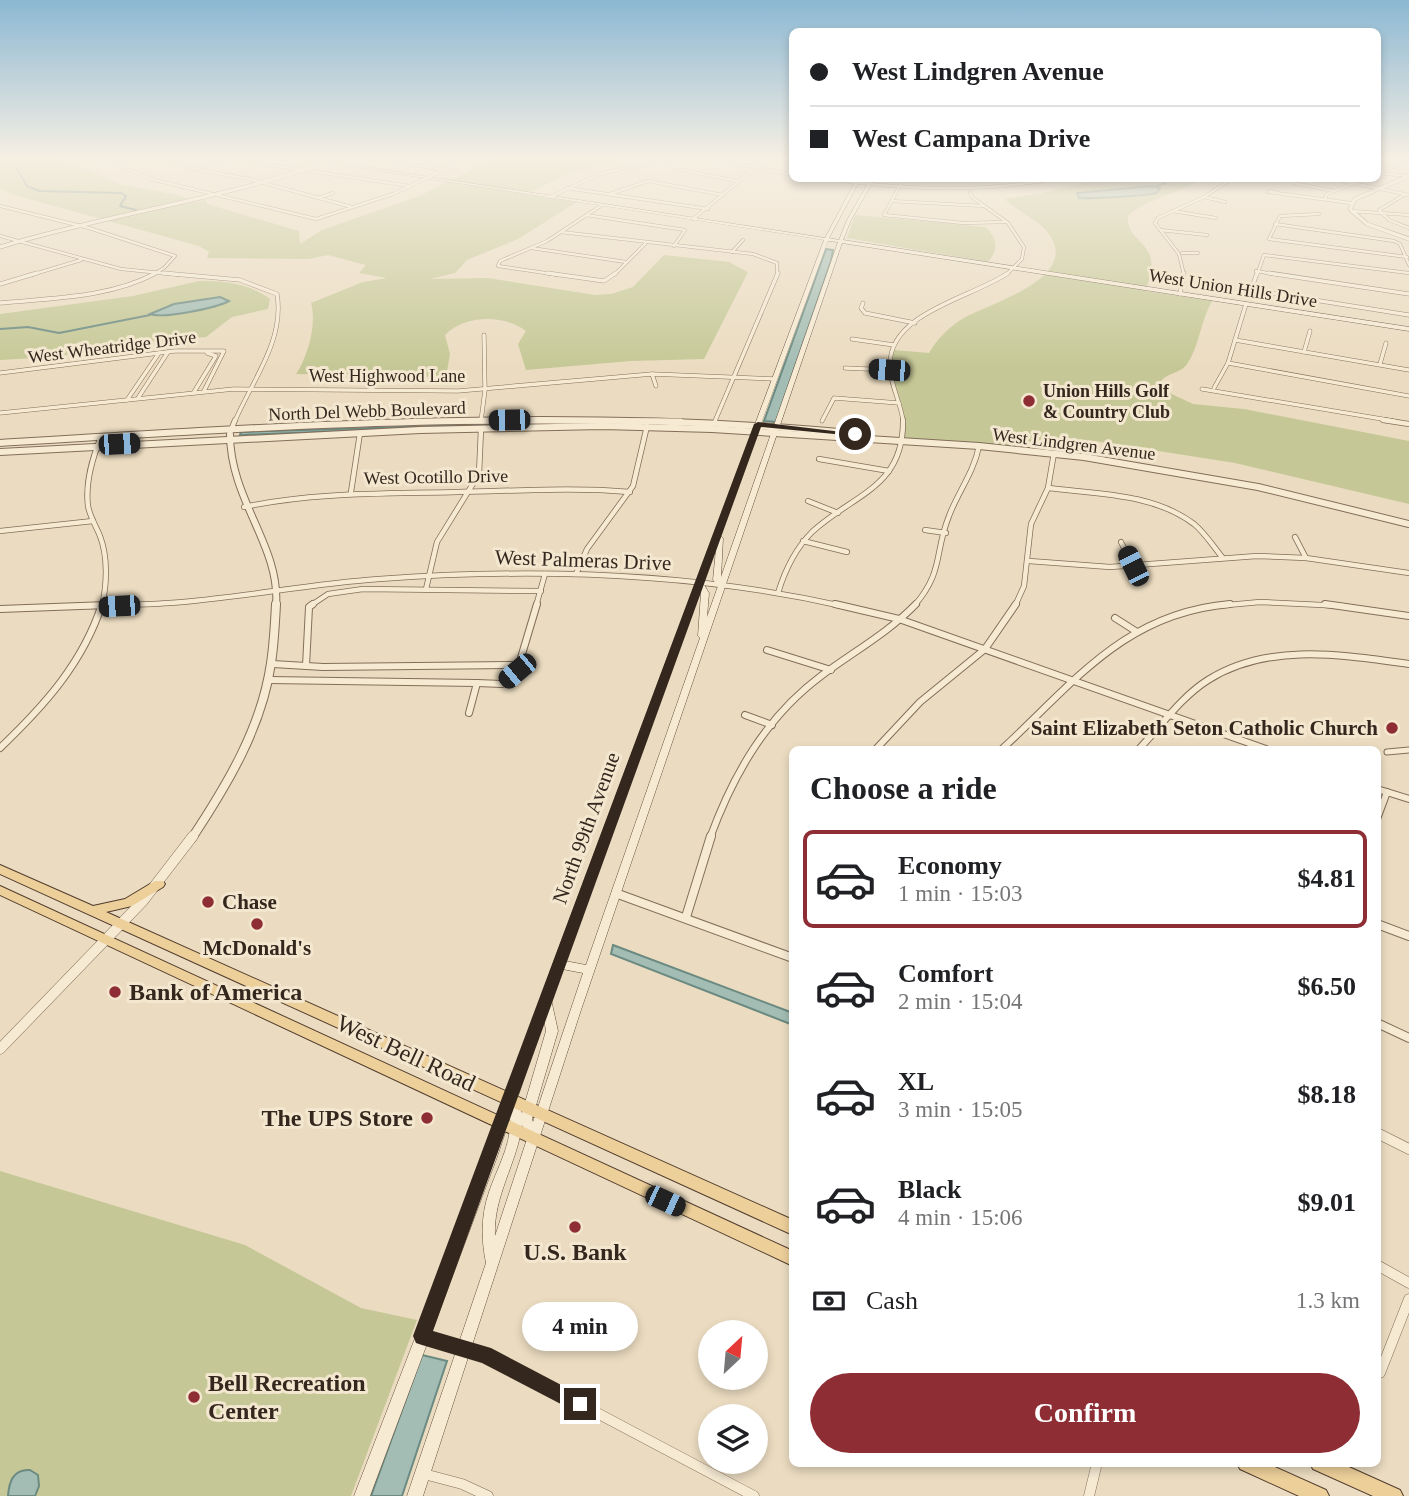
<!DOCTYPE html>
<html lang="en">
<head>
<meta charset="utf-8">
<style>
	:root { --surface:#fff; --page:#f6f6f6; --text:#202124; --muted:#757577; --line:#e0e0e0; --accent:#8e2d33 }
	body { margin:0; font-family:Georgia,serif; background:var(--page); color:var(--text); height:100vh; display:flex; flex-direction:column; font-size:26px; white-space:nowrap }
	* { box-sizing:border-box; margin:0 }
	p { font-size:23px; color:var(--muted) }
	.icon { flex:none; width:38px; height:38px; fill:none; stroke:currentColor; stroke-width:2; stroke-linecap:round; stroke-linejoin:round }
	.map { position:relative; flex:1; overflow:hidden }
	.details { position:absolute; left:789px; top:746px; width:592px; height:721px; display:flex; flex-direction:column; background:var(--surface); border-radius:10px; box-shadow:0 4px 10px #0003 }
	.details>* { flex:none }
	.guide { position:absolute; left:789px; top:28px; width:592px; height:154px; border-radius:10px; box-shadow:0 4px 10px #0003; display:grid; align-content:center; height:154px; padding:0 21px; background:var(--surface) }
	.needle { width:46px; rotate:26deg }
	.fabs { position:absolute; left:698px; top:1320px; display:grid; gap:14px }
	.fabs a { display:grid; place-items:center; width:70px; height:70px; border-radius:50%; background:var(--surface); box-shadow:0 4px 10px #0003; font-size:35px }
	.end { position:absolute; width:32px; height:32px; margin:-16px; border:9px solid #34271d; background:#fff; box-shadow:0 0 0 4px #fff }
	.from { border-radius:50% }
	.bubble { position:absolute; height:49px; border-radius:24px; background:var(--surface); box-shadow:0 4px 10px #0003; font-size:23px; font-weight:800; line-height:49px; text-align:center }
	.car { position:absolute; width:21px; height:42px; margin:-21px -10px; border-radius:9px; box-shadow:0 0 5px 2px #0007; background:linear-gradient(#222 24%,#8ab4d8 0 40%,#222 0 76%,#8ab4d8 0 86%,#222 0) }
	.guide b { display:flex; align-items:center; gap:24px; height:66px; font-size:26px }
	.guide b+b { border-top:2px solid var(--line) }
	.guide i { width:18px; height:18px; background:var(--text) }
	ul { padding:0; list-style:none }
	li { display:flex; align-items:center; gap:21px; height:98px; margin:0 14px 10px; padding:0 7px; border:4px solid transparent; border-radius:10px }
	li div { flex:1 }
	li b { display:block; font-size:26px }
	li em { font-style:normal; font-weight:800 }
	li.current { border-color:var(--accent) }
	li>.icon { width:63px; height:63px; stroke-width:1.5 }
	h2 { padding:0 21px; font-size:32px; line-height:84px }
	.pay { display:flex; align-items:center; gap:18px; height:77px; padding:0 21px; font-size:26px }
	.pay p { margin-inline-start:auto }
	.primary-button { display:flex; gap:14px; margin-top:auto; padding:14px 21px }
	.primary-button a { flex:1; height:80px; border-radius:42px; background:var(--accent); color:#fff; font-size:28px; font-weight:800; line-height:80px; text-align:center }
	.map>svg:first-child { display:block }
	.green { fill:#c5c896 }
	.water { fill:#a3bdb4; stroke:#6b8a81; stroke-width:2 }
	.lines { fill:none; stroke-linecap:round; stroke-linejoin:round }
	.stream { stroke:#6b8a81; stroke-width:2 }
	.pedestrian-casing { stroke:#836e5a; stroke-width:7 }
	.minor-far5-casing { stroke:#836e5a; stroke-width:3.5 }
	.minor-far4-casing { stroke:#836e5a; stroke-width:4.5 }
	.minor-far3-casing { stroke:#836e5a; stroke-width:6 }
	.minor-far2-casing { stroke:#836e5a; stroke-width:8 }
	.minor-far1-casing { stroke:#836e5a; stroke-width:10 }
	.minor-casing { stroke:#836e5a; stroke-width:11 }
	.tertiary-far4-casing { stroke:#836e5a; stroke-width:4.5 }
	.tertiary-far3-casing { stroke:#836e5a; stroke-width:6 }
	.tertiary-far2-casing { stroke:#836e5a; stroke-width:8 }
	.tertiary-far1-casing { stroke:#836e5a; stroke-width:10 }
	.tertiary-casing { stroke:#836e5a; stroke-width:11 }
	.secondary-casing { stroke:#654f3d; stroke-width:1 }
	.primary-casing { stroke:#513c2e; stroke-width:2 }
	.pedestrian { stroke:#f6ead3; stroke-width:5 }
	.minor-far5 { stroke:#f6ead3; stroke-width:2.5 }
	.minor-far4 { stroke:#f6ead3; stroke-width:3.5 }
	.minor-far3 { stroke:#f6ead3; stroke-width:4.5 }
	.minor-far2 { stroke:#f6ead3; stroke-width:6 }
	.minor-far1 { stroke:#f6ead3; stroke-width:8 }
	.minor { stroke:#f6ead3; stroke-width:10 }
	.tertiary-far4 { stroke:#f6ead3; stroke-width:3.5 }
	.tertiary-far3 { stroke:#f6ead3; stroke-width:5 }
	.tertiary-far2 { stroke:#f6ead3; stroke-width:6 }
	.tertiary-far1 { stroke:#f6ead3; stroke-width:8 }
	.tertiary { stroke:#f6ead3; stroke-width:10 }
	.secondary { fill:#f6ead3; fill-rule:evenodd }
	.primary { fill:#edcf9a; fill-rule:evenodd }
	.route { fill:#34271d }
	.poi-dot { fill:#8e2d33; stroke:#f3e7d0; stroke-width:2.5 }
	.labels { text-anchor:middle; stroke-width:6; stroke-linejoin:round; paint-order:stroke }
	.far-street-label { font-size:18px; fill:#34271d; stroke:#f3e7d0 }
	.far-poi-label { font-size:18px; font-weight:bold; fill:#34271d; stroke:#f3e7d0; text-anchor:start }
	.street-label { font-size:21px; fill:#34271d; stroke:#f3e7d0 }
	.poi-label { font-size:21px; font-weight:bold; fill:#34271d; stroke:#f3e7d0; text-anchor:end }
	.near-poi-label { font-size:24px; font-weight:bold; fill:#34271d; stroke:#f3e7d0; text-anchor:start }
	.near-street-label { font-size:24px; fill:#34271d; stroke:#f3e7d0 }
</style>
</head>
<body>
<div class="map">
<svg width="1409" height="1496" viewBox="0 0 1409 1496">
	<rect width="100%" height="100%" fill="#ebdcc1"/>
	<g class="green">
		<path d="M0,157h56l64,27 58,11 18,7 10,-2 1,4 92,27 1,13 22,-14 97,-34 78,-39h125l4,2 -56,14 -44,21 51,8 -59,37 -51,21 -12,13 -25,6 58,-1 107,17 16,-1 22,-7 31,-32 65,7 19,10 -44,87 -73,2 -105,9 -8,-26 8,-13c-22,-17 -62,-16 -81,4l5,19 -4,23 -150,-3c12,-18 21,-50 15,-71l52,-21 24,-4 -28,-5 7,-8 -38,-10 -19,4 -102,-1 2,-6 -10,-6 -185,-51 -14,-7z"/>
		<path d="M1098,179h104c-20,13 -60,22 -74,37 -3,30 39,23 17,75l67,10c-11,19 -13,46 -25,63 -8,11 -21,8 -27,19l3,7 30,14 51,5 165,32v63l-174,-41 -147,-23 -4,17 -184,-17c2,-8 4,-16 3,-23 -4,-23 -22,-44 -9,-67l35,3c8,-14 19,-25 33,-34 24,-14 110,-38 91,-78 -10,-21 -33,-26 -48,-42l38,-6z"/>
		<path d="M855,215l131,12c11,12 13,22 2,35l-141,-24z"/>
		<path d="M199,281c26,0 49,2 71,18l-2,10 -36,8 -26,20 -60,5 -94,15 -52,3v-46l133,-18z"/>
		<polygon points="0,1171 245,1245 361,1308 417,1320 351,1496 0,1496"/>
	</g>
	<g class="water">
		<path d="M1151,186l9,2 -3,5c-9,3 -73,6 -78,5l-2,-5z"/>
		<polygon points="826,249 833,250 831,261 776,422 764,421"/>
		<path d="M220,297l9,4c-13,7 -66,18 -79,13l24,-10z"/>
		<polygon points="568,422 750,425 445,427 240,435 241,432"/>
		<polygon points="613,945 793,1013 793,1025 611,954"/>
		<polygon points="422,1355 447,1361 402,1496 371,1496"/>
		<path d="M30,1470l8,5 1,11 -4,10h-27c1,-14 5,-27 22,-26z"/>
	</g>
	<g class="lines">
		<g class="stream">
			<polyline points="17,169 27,186 39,191 121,193 126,196 120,206 136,210"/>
			<polyline points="1156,178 1166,183 1157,186"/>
			<polyline points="0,329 28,327 59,333 150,315"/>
		</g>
		<defs>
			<polyline id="pedestrian" points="1387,752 1409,750"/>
			<g id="minor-far5">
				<polyline points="98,157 151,179 316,219 393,194 471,157"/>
				<polyline points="162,157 194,169 249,179 352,207"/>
				<polyline points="650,157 682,170 737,181"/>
				<polyline points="704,157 793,175"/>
				<polyline points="773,157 793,160"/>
				<polyline points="375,158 444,170"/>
				<polyline points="169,160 181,157"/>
				<polyline points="409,163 423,157"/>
				<polyline points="194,169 231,159 409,186"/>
				<polyline points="1379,173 1409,176"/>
				<polyline points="1381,173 1409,158"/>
				<path d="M819,178c81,11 159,16 240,0"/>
				<polyline points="904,178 884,215 963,223 1006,222"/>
				<polyline points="1292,178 1293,183 1334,191"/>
				<polyline points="1330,178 1409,195"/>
				<polyline points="567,188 708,209"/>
				<polygon points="1271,191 1278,193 1268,192"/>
				<polyline points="970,192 972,197 1008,223 1024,247 1022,259 1006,275"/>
				<polyline points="1276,193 1351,203"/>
				<polyline points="610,194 648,181 723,195"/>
				<polyline points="1404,195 1379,210 1389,220 1409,228"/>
				<polyline points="550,197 602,173 659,162"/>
				<polyline points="1204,197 1225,202"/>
				<polyline points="318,198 333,193"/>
				<polyline points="1325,199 1327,194 1352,184"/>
				<polyline points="892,201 984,206"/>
				<polyline points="0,206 89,228 175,256 164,268 152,275"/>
				<polyline points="1173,211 1216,218"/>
				<polyline points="1351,211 1409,215"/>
				<polyline points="1319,214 1280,216 1269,239 1407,257"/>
				<polyline points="586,215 685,230 674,246"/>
				<polyline points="693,219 754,169"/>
				<polyline points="1275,224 1394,241 1400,244 1409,265"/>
				<polyline points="1160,230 1207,235"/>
				<polyline points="561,232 753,254 777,263 777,275"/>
				<polyline points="0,236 121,269 182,275"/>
				<polyline points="531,248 626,262"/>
				<polyline points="732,252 743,240"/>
				<polyline points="1182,253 1198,253"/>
				<polyline points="1256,271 1280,275"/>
				<polyline points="31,275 81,260"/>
				<polyline points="559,275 498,266 500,261 547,241 602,205"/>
				<polyline points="614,275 645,244"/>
				<polyline points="1184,275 1179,254 1155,223 1158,218 1204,197 1233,178"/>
				<polyline points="1257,275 1264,255 1409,273"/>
			</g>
			<g id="minor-far4">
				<path d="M163,273l77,7 37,14c8,46 -25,87 -42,127"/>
				<polyline points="547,273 604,281 616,273"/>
				<polyline points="1257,273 1251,290 1409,315"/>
				<polyline points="1269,273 1409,294"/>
				<polyline points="0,284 37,273"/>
				<polyline points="1180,294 1184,273"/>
				<path d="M0,303c51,-5 110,-5 156,-30"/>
				<polyline points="863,303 861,308 865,313 915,323"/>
				<polyline points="852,339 894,345"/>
				<polyline points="1235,340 1409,370"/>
				<polyline points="1304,352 1310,331"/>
				<polyline points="1228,363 1409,396"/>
				<polyline points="1380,364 1386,343"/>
				<polyline points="845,368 889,370"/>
				<polyline points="0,373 175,351 224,351 204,391"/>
				<polyline points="652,374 656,386"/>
				<polyline points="1214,388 1228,363 1246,304"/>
				<polyline points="1202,389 1394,421"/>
				<polyline points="194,392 216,356 207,353"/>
				<polyline points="138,398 168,352"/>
				<polyline points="127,400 159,353"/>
				<polyline points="0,413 234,389 458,391 652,374 775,379"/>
				<polyline points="481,421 485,390 484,335"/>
				<polyline points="715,421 778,273"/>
				<polyline points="822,421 834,398 899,403"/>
				<path d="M903,421c-2,-19 -14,-38 -13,-57 0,-52 84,-67 118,-91"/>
			</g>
			<g id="minor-far3">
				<polyline points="1383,420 1409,424"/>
				<polyline points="231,430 235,420"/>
				<path d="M101,437c-9,22 -16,45 -13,69 2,11 8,20 12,30 8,21 7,48 2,70"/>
				<polyline points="819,459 889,471"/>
				<path d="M1048,488c48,6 105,5 146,36 11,9 19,22 28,33"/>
				<polyline points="351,492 360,433"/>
				<polyline points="808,501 838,513"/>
				<path d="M244,507c71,-15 142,-13 214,-15 58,-1 115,-5 172,0"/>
				<polyline points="925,530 946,533"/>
				<polyline points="0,531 93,521"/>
				<polyline points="1295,537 1306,558"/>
				<polyline points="803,541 847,552"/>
				<polyline points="1121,542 1133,566"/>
				<polyline points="1029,561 1110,567 1257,556 1306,558 1409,573"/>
				<polyline points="576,574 587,549 633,486 647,426"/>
				<polyline points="426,589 437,542 479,474 481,429"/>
				<path d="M778,593c7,-23 17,-44 34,-61 41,-38 92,-44 91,-112"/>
				<path d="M85,606c28,-1 56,-1 84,-3 70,-5 140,-19 210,-24 153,-11 313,-7 463,27"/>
				<polyline points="310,606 328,594 363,589 541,591"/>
				<polyline points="536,606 545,574"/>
				<path d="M914,606c30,-34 20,-53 35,-90 9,-24 25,-44 30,-70"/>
				<polyline points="1015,606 1024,586 1031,524 1048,488 1054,453"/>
				<polyline points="1217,606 1260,602 1343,606"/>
			</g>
			<g id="minor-far2">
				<polyline points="835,604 899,619 1266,749"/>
				<polyline points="1325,604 1409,616"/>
				<polyline points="0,609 134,604"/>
				<polyline points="1115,618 1137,632"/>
				<polyline points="767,650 831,670"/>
				<polyline points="273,664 323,667 519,665"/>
				<polyline points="306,666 309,607 313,604"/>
				<polyline points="269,680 477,683 469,713"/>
				<polyline points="477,683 502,684 517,671 537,604"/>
				<polyline points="745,715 772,725"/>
				<path d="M0,748c44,-42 83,-85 102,-144"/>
				<polyline points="876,749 920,702 985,649 1016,604"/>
				<path d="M1002,749c72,-66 122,-136 228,-145"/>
				<path d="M1139,749c22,-23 42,-52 69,-69 60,-38 135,-25 201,-16"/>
				<polyline points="1377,789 1409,799"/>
				<polyline points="1377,819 1387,792"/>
				<path d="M710,838c23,-63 56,-121 111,-162 32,-24 67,-43 95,-72"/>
			</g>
			<g id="minor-far1">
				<polyline points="618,894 793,958"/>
				<polyline points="686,917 711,836"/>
				<polyline points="1377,924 1409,936"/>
				<polyline points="1377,1023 1409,1038"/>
			</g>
			<g id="minor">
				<polyline points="1377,1133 1409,1149"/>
				<polyline points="1377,1265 1409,1283"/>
				<polyline points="424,1337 495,1359 754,1496"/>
				<polyline points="1380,1373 1409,1299"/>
				<polyline points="424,1474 462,1484 488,1496"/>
				<polyline points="1089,1496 1097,1463"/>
			</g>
			<g id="tertiary-far4">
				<polyline points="1409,176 1355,199 1350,209 1367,224 1409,239"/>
				<path d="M0,247c108,-33 220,-47 327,-85"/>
			</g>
			<polyline id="tertiary-far3" points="466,421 681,421"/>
			<g id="tertiary-far2">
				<path d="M230,434c0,66 51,113 46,172"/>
				<path d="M0,443c289,-18 581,-37 870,-8"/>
				<polyline points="0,452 420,430 603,426 712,429 979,446 1084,457 1258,487 1409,524"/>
			</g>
			<path id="tertiary-far1" d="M192,838c35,-53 70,-111 79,-175 3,-19 4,-39 5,-59"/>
			<polyline id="tertiary" points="0,1049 143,901 193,836"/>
			<path id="secondary" d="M290,157h10l525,81 32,-60h4l-32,60 10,2 8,-20 24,-42h4l-24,42 -8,20 566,87v4l-567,-88 -261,767 -158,486h-16l79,-233c-5,-24 -5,-48 3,-71 8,-24 23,-48 21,-74l-13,39 -127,339h-16l131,-339 68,-193 271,-724zM828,241l10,1 -117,335 2,-39 -3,-2zM716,549l-3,31 5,6 -11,31 2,-24 -6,-10zM700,591l1,2 -3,43 2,2 -114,327 -21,-4zM562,969l21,4 -50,149 -1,-3 26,-88 -7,-32zM544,1019l2,12 -24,82 -5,-13zM522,1125l5,14 -32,97c-2,-40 22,-72 27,-111z"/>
			<g id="primary">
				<polygon points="0,865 93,906 125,899 155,881 163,881 165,884 163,887 132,906 106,912 793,1220 793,1235 0,874"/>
				<polygon points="0,886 793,1251 793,1266 0,895"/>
				<polygon points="1237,1463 1266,1463 1326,1490 1329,1496 1299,1496 1240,1469"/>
				<polygon points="1310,1463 1340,1463 1400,1490 1403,1496 1373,1496 1313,1469"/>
			</g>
		</defs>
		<use href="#pedestrian" class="pedestrian-casing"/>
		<use href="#minor-far5" class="minor-far5-casing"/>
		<use href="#minor-far4" class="minor-far4-casing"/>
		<use href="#minor-far3" class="minor-far3-casing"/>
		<use href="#minor-far2" class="minor-far2-casing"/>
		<use href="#minor-far1" class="minor-far1-casing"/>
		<use href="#minor" class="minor-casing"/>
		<use href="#tertiary-far4" class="tertiary-far4-casing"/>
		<use href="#tertiary-far3" class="tertiary-far3-casing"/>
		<use href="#tertiary-far2" class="tertiary-far2-casing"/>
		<use href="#tertiary-far1" class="tertiary-far1-casing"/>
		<use href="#tertiary" class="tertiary-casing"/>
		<use href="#secondary" class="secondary-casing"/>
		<use href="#primary" class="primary-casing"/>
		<use href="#pedestrian" class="pedestrian"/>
		<use href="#minor-far5" class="minor-far5"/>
		<use href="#minor-far4" class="minor-far4"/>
		<use href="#minor-far3" class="minor-far3"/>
		<use href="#minor-far2" class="minor-far2"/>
		<use href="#minor-far1" class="minor-far1"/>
		<use href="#minor" class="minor"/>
		<use href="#tertiary-far4" class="tertiary-far4"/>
		<use href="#tertiary-far3" class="tertiary-far3"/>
		<use href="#tertiary-far2" class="tertiary-far2"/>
		<use href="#tertiary-far1" class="tertiary-far1"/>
		<use href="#tertiary" class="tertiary"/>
		<use href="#secondary" class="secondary"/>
		<use href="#primary" class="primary"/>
	</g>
	<linearGradient id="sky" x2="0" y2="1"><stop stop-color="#8cb8d3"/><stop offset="0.43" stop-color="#f6efe3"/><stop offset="1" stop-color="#f6efe3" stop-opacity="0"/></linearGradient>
	<rect width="1409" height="367" fill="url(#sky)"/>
	<polygon class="route" points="758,422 859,434 855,436 761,427 433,1331 491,1348 586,1398 589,1404 586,1411 580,1414 482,1363 422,1345 416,1343 413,1336 754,424"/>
	<g class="poi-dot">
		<circle cx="1029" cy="401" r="7"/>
		<circle cx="1392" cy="728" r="7"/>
		<circle cx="208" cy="902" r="7"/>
		<circle cx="257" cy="924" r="7"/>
		<circle cx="115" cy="992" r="7"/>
		<circle cx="427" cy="1118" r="7"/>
		<circle cx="575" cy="1227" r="7"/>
		<circle cx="194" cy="1397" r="7"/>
	</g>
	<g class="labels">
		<g class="far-street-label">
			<text transform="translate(1233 288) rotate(9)" y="6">West Union Hills Drive</text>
			<text transform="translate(112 347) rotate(-7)" y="6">West Wheatridge Drive</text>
			<text x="387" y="382">West Highwood Lane</text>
			<text transform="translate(367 411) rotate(-2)" y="6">North Del Webb Boulevard</text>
			<text transform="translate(1074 444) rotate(7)" y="6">West Lindgren Avenue</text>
			<text transform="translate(436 477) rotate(-1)" y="6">West Ocotillo Drive</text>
		</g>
		<g class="far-poi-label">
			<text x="1043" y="397">Union Hills Golf<tspan x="1043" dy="21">&amp; Country Club</tspan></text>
		</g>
		<g class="street-label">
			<text transform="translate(583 560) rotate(2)" y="7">West Palmeras Drive</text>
			<text transform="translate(586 828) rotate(-70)" y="7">North 99th Avenue</text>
		</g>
		<g class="poi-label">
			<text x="1378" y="735">Saint Elizabeth Seton Catholic Church</text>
			<text x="222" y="909" text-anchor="start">Chase</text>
			<text x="257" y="955" text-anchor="middle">McDonald's</text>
		</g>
		<g class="near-poi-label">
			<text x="129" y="1000">Bank of America</text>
			<text x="413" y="1126" text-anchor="end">The UPS Store</text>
			<text x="575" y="1260" text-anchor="middle">U.S. Bank</text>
			<text x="208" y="1391">Bell Recreation<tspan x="208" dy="28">Center</tspan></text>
		</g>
		<g class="near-street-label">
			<text transform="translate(406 1053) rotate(25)" y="8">West Bell Road</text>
		</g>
	</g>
</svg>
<div class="fabs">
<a><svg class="needle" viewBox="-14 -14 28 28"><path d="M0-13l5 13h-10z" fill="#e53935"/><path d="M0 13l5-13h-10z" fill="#757577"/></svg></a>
<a><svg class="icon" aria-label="layers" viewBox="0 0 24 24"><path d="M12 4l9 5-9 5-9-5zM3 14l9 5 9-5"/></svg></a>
</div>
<i class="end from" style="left:855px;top:434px"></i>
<i class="end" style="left:580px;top:1404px"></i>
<div class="bubble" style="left:522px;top:1302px;width:116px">4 min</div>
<i class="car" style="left:889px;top:370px;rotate:274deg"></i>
<i class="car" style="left:509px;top:420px;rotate:269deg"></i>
<i class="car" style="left:119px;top:444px;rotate:87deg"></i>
<i class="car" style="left:1133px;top:566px;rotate:334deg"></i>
<i class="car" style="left:119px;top:606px;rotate:267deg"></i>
<i class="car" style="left:517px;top:671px;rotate:230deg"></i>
<i class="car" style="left:665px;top:1201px;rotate:115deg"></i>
<div class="guide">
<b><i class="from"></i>West Lindgren Avenue</b>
<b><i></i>West Campana Drive</b>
</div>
<section class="details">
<h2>Choose a ride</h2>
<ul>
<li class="current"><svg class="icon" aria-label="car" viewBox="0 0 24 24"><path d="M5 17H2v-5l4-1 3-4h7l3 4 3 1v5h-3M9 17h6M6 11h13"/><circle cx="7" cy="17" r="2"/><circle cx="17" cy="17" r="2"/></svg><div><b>Economy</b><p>1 min · 15:03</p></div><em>$4.81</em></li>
<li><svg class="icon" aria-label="car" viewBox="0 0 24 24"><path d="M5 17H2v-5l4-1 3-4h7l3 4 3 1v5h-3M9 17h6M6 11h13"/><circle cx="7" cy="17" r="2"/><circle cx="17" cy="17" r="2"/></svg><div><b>Comfort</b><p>2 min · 15:04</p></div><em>$6.50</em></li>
<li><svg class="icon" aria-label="car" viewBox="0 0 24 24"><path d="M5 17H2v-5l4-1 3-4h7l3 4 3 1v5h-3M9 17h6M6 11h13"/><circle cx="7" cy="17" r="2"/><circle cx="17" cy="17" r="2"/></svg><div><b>XL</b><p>3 min · 15:05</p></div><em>$8.18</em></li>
<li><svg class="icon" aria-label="car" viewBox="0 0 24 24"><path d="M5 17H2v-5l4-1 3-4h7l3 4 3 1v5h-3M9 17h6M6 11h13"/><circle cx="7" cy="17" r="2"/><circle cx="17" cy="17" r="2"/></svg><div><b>Black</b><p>4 min · 15:06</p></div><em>$9.01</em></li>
</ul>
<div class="pay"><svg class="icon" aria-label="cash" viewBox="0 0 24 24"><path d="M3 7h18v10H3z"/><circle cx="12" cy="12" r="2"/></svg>Cash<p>1.3 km</p></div>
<div class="primary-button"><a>Confirm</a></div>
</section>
</div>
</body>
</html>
